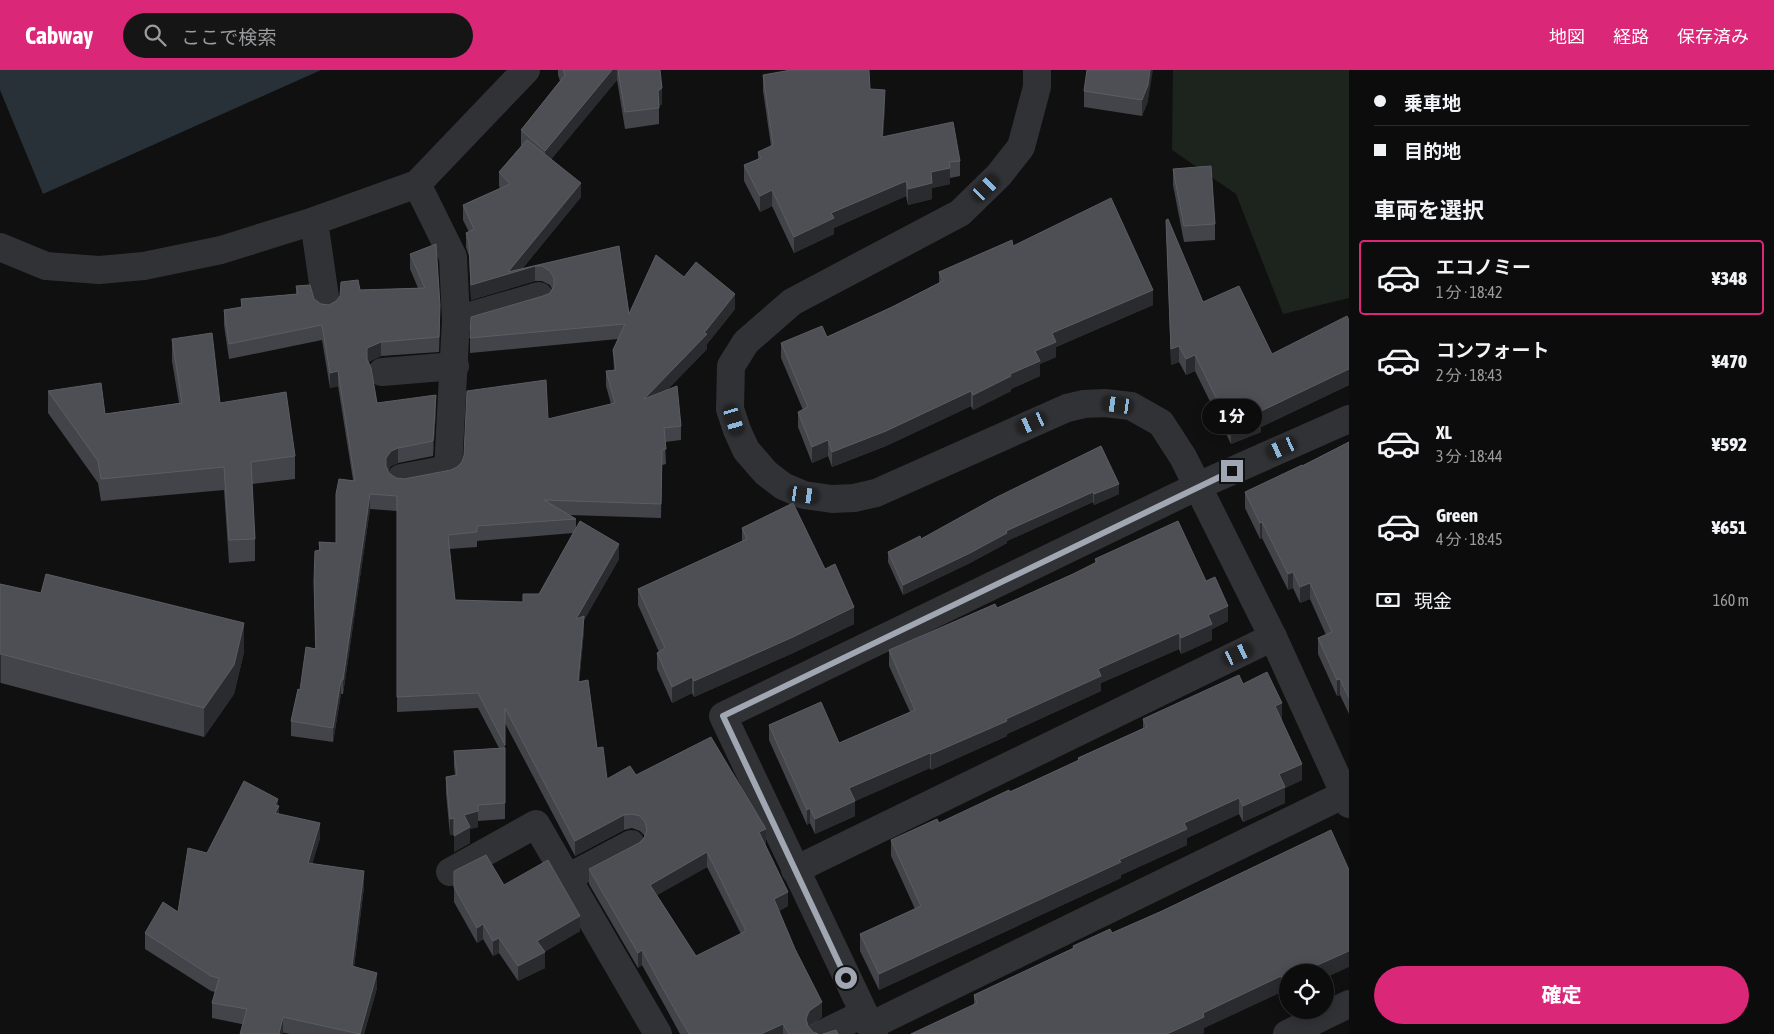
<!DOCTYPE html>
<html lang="ja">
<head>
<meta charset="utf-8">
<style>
	:root { --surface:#0c0c0d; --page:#151516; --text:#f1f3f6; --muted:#9a9b9d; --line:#2c2c2e; --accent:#db2777 }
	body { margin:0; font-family:"Asap Condensed","Noto Sans JP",sans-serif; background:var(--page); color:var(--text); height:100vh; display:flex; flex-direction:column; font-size:19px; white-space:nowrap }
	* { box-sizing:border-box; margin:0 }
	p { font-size:16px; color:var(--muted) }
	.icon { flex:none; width:28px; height:28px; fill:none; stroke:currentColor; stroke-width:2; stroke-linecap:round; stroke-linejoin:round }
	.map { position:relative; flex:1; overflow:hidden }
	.drawer { display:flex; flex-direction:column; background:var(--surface); width:425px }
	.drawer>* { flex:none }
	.guide { display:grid; align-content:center; height:110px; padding:0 25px; background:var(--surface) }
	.tools { position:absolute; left:1279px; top:894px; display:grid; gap:10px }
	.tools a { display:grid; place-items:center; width:55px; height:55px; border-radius:50%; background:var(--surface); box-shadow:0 2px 12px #0003,0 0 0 1px var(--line); font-size:25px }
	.end { position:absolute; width:22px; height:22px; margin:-11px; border:6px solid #a1a7b2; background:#111; box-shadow:0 0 0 2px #111 }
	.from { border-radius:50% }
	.bubble { position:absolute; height:35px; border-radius:18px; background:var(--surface); box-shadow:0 2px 12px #0003,0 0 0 1px var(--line); font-size:16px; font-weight:800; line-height:35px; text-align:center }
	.car { position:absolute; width:15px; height:30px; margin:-15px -8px; border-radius:6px; box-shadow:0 0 4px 1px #0007; background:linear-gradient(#222 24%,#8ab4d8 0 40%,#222 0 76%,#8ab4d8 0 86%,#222 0) }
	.guide b { display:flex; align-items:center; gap:18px; height:48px; font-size:19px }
	.guide b+b { border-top:1px solid var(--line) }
	.guide i { width:12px; height:12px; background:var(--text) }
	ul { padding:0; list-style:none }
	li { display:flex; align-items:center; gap:15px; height:75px; margin:0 10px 8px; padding:0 15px; border:2px solid transparent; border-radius:5px }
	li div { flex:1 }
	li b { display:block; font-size:19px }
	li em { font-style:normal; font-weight:800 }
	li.active { border-color:var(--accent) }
	li>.icon { width:45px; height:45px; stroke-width:1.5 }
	h2 { padding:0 25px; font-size:22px; line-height:60px }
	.pay { display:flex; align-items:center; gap:12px; height:55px; padding:0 25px; font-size:19px }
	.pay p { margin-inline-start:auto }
	.button { display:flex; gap:10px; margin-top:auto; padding:10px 25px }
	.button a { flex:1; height:58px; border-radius:30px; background:var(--accent); color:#fff; font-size:20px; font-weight:800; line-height:58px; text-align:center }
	header { display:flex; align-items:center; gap:30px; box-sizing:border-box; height:70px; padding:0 25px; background:var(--accent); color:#fff }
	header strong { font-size:24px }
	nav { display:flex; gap:28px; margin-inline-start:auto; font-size:18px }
	.search { width:350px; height:45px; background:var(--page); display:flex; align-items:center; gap:12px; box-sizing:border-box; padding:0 18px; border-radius:28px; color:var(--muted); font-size:19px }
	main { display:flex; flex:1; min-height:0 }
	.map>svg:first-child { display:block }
	.green { fill:#1c241d }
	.water { fill:#283137 }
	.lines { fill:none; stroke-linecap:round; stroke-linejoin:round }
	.minor { stroke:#313236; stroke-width:28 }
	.wall { fill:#434449; fill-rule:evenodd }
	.shaded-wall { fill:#2a2b2e }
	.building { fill:#4d4f54; stroke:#5a5d63; fill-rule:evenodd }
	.route { stroke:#a1a7b2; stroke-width:6 }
</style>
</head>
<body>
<header>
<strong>Cabway</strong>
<div class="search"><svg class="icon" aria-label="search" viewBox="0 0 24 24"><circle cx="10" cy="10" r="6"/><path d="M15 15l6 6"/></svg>ここで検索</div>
<nav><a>地図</a><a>経路</a><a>保存済み</a></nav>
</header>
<main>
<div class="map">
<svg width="1349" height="964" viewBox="0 0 1349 964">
	<rect width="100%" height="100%" fill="#101011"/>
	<polygon class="green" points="1173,0 1349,0 1349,228 1283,244 1236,124 1172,80"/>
	<polygon class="water" points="0,0 321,0 43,124 0,20"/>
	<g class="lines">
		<g class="minor">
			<polyline points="1037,0 1037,17 1021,77 999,105 960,143 792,232 746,272 731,296 730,339 737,360 746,380 766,403 783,416 804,425 832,429 854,428 876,423 1067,338 1084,334 1105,333 1131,336 1161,353 1183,387 1273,567 1349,734"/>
			<polyline points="314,151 326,234"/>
			<polyline points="0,177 46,196 99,200 144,196 221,180 314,151 417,114 526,0"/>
			<polyline points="456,250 539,226"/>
			<polyline points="382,302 455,296"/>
			<polyline points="401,408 448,399 456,250 453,187 417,114"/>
			<polyline points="795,800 1273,567"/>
			<polyline points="450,802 536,754 658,964"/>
			<polyline points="567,808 631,774"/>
			<polyline points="870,956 1349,722"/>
			<polyline points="822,964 863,944"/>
			<polyline points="874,964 723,646 1198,416 1349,349"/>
			<polyline points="1287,964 1349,934"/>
		</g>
	</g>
	<g class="wall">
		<path d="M558,0h102l2,34 -3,2v18l-34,5 -8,-49 -66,79 30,38 -59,72 97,-23 10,68 55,-37 51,32 -28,35v5l-40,41 14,36v14l-16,2 1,22 -4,1 -1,53 -91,-3 6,4v9l43,31 -35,61v10l-5,52 18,66 10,31 29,-4 130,69h-1l23,62 -9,5 43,106 -13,10 4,5 5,2h-138l-14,-26 -24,-43 -4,3 -49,-84v-15l50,-26 5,-5 1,-2 -5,-5 -8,-3 -8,2 -49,26 -70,-133v96l-27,2v6l-8,2v14l-16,9v-18l-4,1 -4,-42v-16l9,-2 -1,-8v-16l45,-3 -21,-40 -81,4v-201l-27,-2 -27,185h-2l-8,48 -42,-6v-15l9,-31 15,-41 -1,-68 5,-31v-8l17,1 17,-63 -15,-94 -8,2 -8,-48 -93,19 -5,-34v-15l17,-3v-8l55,-5v-8l25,18 8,1 31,-15 58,-2 -8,-19v-15l30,66 -1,32 -58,4 -13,6 9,41 59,7 -3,46 -35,7 -7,3 -3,5 1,2 7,5 8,1 47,-9 97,-51 63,-15 -5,-18v-15l8,-1 -1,-20 5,-11 -148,14v-15l80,-45 2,-4 -2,-4 -8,-4h-7l-64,19 -2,-44 -3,-9v-14l3,-1 -6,-12v-15l37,-17 -1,-2v-14l22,-26v-16l39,-49 -2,-6zM573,463l-34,61 -16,8 -68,-2 -6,-51 28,-2v-6zM707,797l34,67 -45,22 -39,-61z"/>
		<polygon points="1087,0 1148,31 1142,46 1084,37 1084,21"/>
		<polygon points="763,5 870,19 885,35 883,67 960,91 960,106 950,108 950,114 932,118 932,129 908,135 906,126 834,158 834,164 794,183 772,136 760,142 744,111 744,95 758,89 758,82 771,76 763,21"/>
		<polygon points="1173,99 1215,154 1215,170 1184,172 1173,115"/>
		<polygon points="1166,150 1203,232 1272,284 1349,250 1349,315 1261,357 1261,362 1231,374 1195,301 1186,305 1179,292 1171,295"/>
		<polygon points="1013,176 1153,235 1056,277 1056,287 1040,294 1040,306 1011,319 1011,321 973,340 971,336 886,376 832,397 828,386 812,393 798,357 798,342 803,340 781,288 781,273 827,267 892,237 939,213 939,202"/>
		<polygon points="172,269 220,333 295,386 295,409 252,414 255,469 255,491 229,493 224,420 101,431 98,413 48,343 48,321 105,344 179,333 172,291"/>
		<polygon points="1349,372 1349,644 1340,625 1337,626 1318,584 1318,568 1326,565 1310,529 1300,533 1293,518 1288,520 1262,468 1260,469 1245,438 1245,422 1302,396"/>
		<polygon points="1101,376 1119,424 1094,435 1093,432 1007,471 1007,473 970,493 903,525 888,492 888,482 921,469"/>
		<polygon points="742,458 825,499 854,554 793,583 694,627 692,623 672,633 657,599 657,583 659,582 638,535 638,519 742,471"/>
		<polygon points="1095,489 1206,511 1228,551 1212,559 1212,570 1181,584 1179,579 1101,613 1101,621 1007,664 1007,666 931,700 930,698 855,731 855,746 815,764 810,753 807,755 769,670 769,655 839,673 910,642 889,596 889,580 997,538 1073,504 1095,493"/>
		<polygon points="0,514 244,582 234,624 204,667 1,613"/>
		<polygon points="1243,614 1282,649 1281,649 1302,710 1285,718 1285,733 1243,752 1239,744 1187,768 1187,775 1121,805 1121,808 879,920 860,881 860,864 915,839 891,786 891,770 939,753 1078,691 1078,688 1143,658 1143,649"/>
		<polygon points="278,736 279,744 320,768 312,794 364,817 354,897 377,918 364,964 290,964 212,948 212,933 215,922 211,921 145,879 145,863 178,842"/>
		<polygon points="1331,760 1284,927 1281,922 1204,958 1204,963 974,935 974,925 1073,878 1073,876 1112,863 1162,841"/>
		<polygon points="454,801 504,815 580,861 544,882 545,898 518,911 499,883 493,886 483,869 477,873 454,832"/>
	</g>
	<g class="shaded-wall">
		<polygon points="612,0 617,0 617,10 545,97 545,81"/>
		<polygon points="1150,0 1153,0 1148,31 1142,46 1142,30"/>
		<polygon points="662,18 662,34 658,37 658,21"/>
		<polygon points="885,20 885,35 882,83 882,67"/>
		<polygon points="950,98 950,114 932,118 932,129 908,135 908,119 931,102"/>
		<polygon points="906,111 906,126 834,158 834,164 794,183 794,167 831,143"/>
		<polygon points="581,113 581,127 521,200 535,196 535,211 471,230 471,215 508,202"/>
		<polygon points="772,120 772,136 760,142 760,126"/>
		<polygon points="1153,220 1153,235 1056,277 1056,287 1040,294 1040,306 1011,319 1011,321 973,340 973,325 1010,304 1035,281 1052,263"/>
		<polygon points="735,224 735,239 707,274 707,279 644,344 644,329 704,263"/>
		<polygon points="440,235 440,250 439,282 439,267"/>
		<polygon points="381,272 381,286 367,293 367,278"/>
		<polygon points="1179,276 1179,292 1171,295 1171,279"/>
		<polygon points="1195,285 1195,301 1186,305 1186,289"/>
		<polygon points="1349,299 1349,315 1261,357 1261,362 1231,374 1231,358 1259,342"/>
		<polygon points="338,301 338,316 330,318 330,303"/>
		<polygon points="971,321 971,336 886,376 832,397 832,382"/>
		<polygon points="436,325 436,340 433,386 433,371"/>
		<polygon points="828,370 828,386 812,393 812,377"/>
		<polygon points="398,378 398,393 391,396 386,402 386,388 391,381"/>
		<polygon points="1119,414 1119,424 1094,435 1094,424"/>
		<polygon points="1093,422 1093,432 1007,471 1007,473 970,493 903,525 903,515 1006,461"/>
		<polygon points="370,424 370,439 343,624 343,610"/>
		<polygon points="1262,452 1262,468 1260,469 1260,453"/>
		<polygon points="619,474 619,489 584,550 584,560 578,627 576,549"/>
		<polygon points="1293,502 1293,518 1288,520 1288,504"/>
		<polygon points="1310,513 1310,529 1300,533 1300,517"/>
		<polygon points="1228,536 1228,551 1212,559 1212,570 1181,584 1181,568 1208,545"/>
		<polygon points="854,537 854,554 793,583 694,627 694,611"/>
		<polygon points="244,553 244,582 234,624 204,667 204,638"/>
		<polygon points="1179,563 1179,579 1101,613 1101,621 1007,664 1007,666 931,700 931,684 1006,649 1098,599"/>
		<rect x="0" y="584" width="1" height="29"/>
		<polygon points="692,607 692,623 672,633 672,617"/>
		<polygon points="1340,609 1340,625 1337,626 1337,610"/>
		<polygon points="341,610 341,624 333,672 333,658"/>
		<polygon points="1282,633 1282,649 1275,652 1275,636"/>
		<polygon points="930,683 930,698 849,734 849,718"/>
		<polygon points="1302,694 1302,710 1285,718 1285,733 1243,752 1243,736 1279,704"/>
		<polygon points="1239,728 1239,744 1187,768 1187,775 1121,805 1121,808 879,920 879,904 1119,790 1184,753"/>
		<polygon points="278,729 278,738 279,736 279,752 275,758 275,735"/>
		<polygon points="855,731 855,746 815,764 815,749"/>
		<polygon points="810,738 810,753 807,755 807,740"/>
		<polygon points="478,741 478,757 470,759 470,773 454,782 454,766 464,745"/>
		<polygon points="624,745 624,760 575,786 575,771"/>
		<polygon points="454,748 454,764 450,765 450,749"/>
		<polygon points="320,753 320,768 308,808 308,793"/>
		<polygon points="766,759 766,774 759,777 759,762"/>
		<polygon points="707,782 707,797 650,829 650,815"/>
		<polygon points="364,801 364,817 352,912 352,896"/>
		<polygon points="788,822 788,836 774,844 774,829"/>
		<polygon points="580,846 580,861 538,886 545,882 545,898 518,911 518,896 537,871"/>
		<polygon points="483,854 483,869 477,873 477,858"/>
		<polygon points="499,868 499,883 493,886 493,871"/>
		<polygon points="642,880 642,895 638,898 638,883"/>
		<polygon points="1349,881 1349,897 1325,908 1325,902 1302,902"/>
		<polygon points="377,903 377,918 364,964 360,964"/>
		<polygon points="1281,906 1281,922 1204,958 1204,963 1202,964 1167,964 1203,943"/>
		<polygon points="1288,909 1288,925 1284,927 1284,911"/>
		<polygon points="822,932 822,947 809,956 806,963 806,949 809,941"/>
		<polygon points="283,947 283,964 279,964"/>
		<polygon points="783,954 783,964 761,964"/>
	</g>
	<g class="building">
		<polygon points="563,0 612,0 545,81 521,60 565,5"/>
		<polygon points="618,0 660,0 662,18 658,21 659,38 625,42"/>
		<polygon points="791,0 869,0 870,19 885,20 882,67 953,52 960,91 949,92 950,98 931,102 932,113 908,119 906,111 831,143 834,148 794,167 772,120 760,126 744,95 761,88 758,82 773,75 763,5"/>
		<polygon points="1087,0 1150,0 1148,15 1142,30 1084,21"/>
		<path d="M527,70l54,43 -73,89 111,-26 10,68 27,-59 28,22 12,-15 39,32 -31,39 3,1 -63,65 33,-13 4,40 -17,2 2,21 -4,1 -1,54 -117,-4 32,19 -99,7v6l-29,3 7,65 68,2v-8h16l41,-73 39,23 -43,75 8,-3 -6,66 10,-2 9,68 6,-1 4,32 23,-13 6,9 75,-38 55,92 -7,3 29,60 -14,7 21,50 27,53 -13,9 -3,8 2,7 5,6 5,2h-29l-6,-10 -22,10h-72l-23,-40 -24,-44 -4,3 -49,-84 50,-26 5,-5 3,-8 -2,-8 -5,-6 -8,-2 -8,1 -49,26 -70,-133v37l-27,-52 -81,4v-201l-27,-2 -27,186h-2l-8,48 -42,-7 7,-32 2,1 6,-43 10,2 -2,-68 1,-30 5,-1 -1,-8 17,1v-49l3,-15 16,2 -17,-110 -8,2 -8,-48 -93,19 -5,-34 18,-3 -1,-8 57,-5 -2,-8 14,-1 4,14 7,5 8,1 7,-4 4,-5 1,-14 17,-2 2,10 65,-2 -15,-34 26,-10 4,61 -1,32 -58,5 -14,6v11l4,9 6,35 59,-8 -3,46 -35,7 -7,3 -5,7v8l3,7 7,5 8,1 47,-9 6,-3 5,-5 2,-7 3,-64 79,-11 2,39 67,-16 -9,-32 10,-1 -3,-20 12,-26 -155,14 1,-21 72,-21 7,-3 4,-7v-8l-4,-7 -8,-5h-7l-64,19 -2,-43 -3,-9 8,-4 -11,-24 47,-21 -11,-12zM707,782l39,79 -50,25 -46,-71z"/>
		<polygon points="1211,96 1215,154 1184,156 1173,99"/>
		<polygon points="1111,128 1153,220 1052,263 1056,272 1035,281 1040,291 1010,304 1011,306 973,325 971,321 886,361 832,382 828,370 812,377 798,342 808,337 781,273 822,256 827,267 892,237 943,211 939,202 1012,170 1013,176"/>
		<polygon points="1168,149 1203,232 1239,216 1272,284 1347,246 1349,250 1349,299 1259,342 1261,346 1231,358 1195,285 1186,289 1179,276 1171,279 1166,150"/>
		<polygon points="212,263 220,333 286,322 295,386 251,392 255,469 229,470 224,397 101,409 98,391 48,321 101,313 105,344 182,333 172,269"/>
		<polygon points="1349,372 1349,628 1340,609 1337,610 1318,568 1332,562 1310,513 1300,517 1293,502 1288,504 1262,452 1260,453 1245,422 1302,395 1302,396"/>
		<polygon points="1101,376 1119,414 1094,424 1093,422 1006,461 1007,463 970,483 903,515 888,482 920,466 921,469 997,427"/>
		<polygon points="793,433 825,499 835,494 854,537 793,567 694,611 692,607 672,617 657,583 665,578 638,519 747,469 742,458"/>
		<polygon points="1178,451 1206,511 1215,507 1228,536 1208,545 1212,554 1181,568 1179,563 1098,599 1101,606 1006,649 1007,651 931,684 930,683 849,718 855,731 815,749 810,738 807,740 769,655 821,632 839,673 915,640 889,580 995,534 997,538 1073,504 1097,492 1095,489"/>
		<polygon points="46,504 244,553 234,595 204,638 1,584 0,584 0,514 41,523"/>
		<polygon points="1267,602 1282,633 1275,636 1302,694 1279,704 1285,717 1243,736 1239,728 1184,753 1187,759 1119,790 1121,792 879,904 860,864 921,836 891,770 937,749 939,753 1009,720 1010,722 1079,690 1078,688 1147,657 1143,649 1239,605 1243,614"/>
		<polygon points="505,678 505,733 478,735 478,741 464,745 470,757 454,766 454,748 450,749 446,707 457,705 454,681"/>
		<polygon points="244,711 278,729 275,735 279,736 275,743 320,753 308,793 364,801 352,896 377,903 360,964 283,947 279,964 240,964 247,939 212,933 219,908 211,906 145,863 163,832 178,842 188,778 207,783"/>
		<polygon points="1331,760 1349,800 1349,881 1302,902 1288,902 1288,909 1284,911 1281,906 1203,943 1204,947 1167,964 911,964 977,933 974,925 1074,878 1073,876 1110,859 1112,863 1162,841"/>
		<polygon points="486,785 504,815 548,790 580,846 537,871 545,882 518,896 499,868 493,871 483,854 477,858 454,817 454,801"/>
		<polygon points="836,960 838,964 823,964"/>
	</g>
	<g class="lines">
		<polyline class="route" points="846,908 723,646 1232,401"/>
	</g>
</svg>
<div class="tools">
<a><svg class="icon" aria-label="locate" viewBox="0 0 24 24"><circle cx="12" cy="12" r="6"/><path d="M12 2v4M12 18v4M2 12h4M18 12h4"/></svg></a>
</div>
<i class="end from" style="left:846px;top:908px"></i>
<i class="end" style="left:1232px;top:401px"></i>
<div class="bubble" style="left:1202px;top:329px;width:60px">1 分</div>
<i class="car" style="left:986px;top:118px;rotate:46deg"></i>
<i class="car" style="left:1118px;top:335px;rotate:278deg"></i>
<i class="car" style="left:734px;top:350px;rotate:163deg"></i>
<i class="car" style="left:1032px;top:353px;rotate:246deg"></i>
<i class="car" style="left:1282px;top:378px;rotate:246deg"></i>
<i class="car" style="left:804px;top:425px;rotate:98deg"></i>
<i class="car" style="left:1238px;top:584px;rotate:64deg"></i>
</div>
<section class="drawer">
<div class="guide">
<b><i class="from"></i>乗車地</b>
<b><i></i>目的地</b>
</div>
<h2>車両を選択</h2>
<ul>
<li class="active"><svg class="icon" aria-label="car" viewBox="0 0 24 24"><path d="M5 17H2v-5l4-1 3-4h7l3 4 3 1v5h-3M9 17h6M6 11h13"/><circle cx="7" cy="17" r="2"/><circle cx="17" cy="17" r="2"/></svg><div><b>エコノミー</b><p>1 分 · 18:42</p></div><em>¥348</em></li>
<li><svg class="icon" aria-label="car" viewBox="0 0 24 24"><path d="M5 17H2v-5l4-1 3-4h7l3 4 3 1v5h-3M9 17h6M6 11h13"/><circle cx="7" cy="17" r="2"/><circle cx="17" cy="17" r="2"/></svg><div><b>コンフォート</b><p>2 分 · 18:43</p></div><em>¥470</em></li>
<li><svg class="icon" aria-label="car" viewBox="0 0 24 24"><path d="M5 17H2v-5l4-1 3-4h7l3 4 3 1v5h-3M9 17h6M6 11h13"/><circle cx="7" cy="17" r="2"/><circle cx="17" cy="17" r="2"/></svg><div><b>XL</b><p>3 分 · 18:44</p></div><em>¥592</em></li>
<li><svg class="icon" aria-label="car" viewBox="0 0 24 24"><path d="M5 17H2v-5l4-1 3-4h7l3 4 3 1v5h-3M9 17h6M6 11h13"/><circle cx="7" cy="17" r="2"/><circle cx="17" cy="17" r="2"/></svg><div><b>Green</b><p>4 分 · 18:45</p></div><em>¥651</em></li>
</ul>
<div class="pay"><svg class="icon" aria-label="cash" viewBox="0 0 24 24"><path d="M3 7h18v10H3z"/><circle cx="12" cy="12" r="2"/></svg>現金<p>160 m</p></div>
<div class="button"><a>確定</a></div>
</section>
</main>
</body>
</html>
